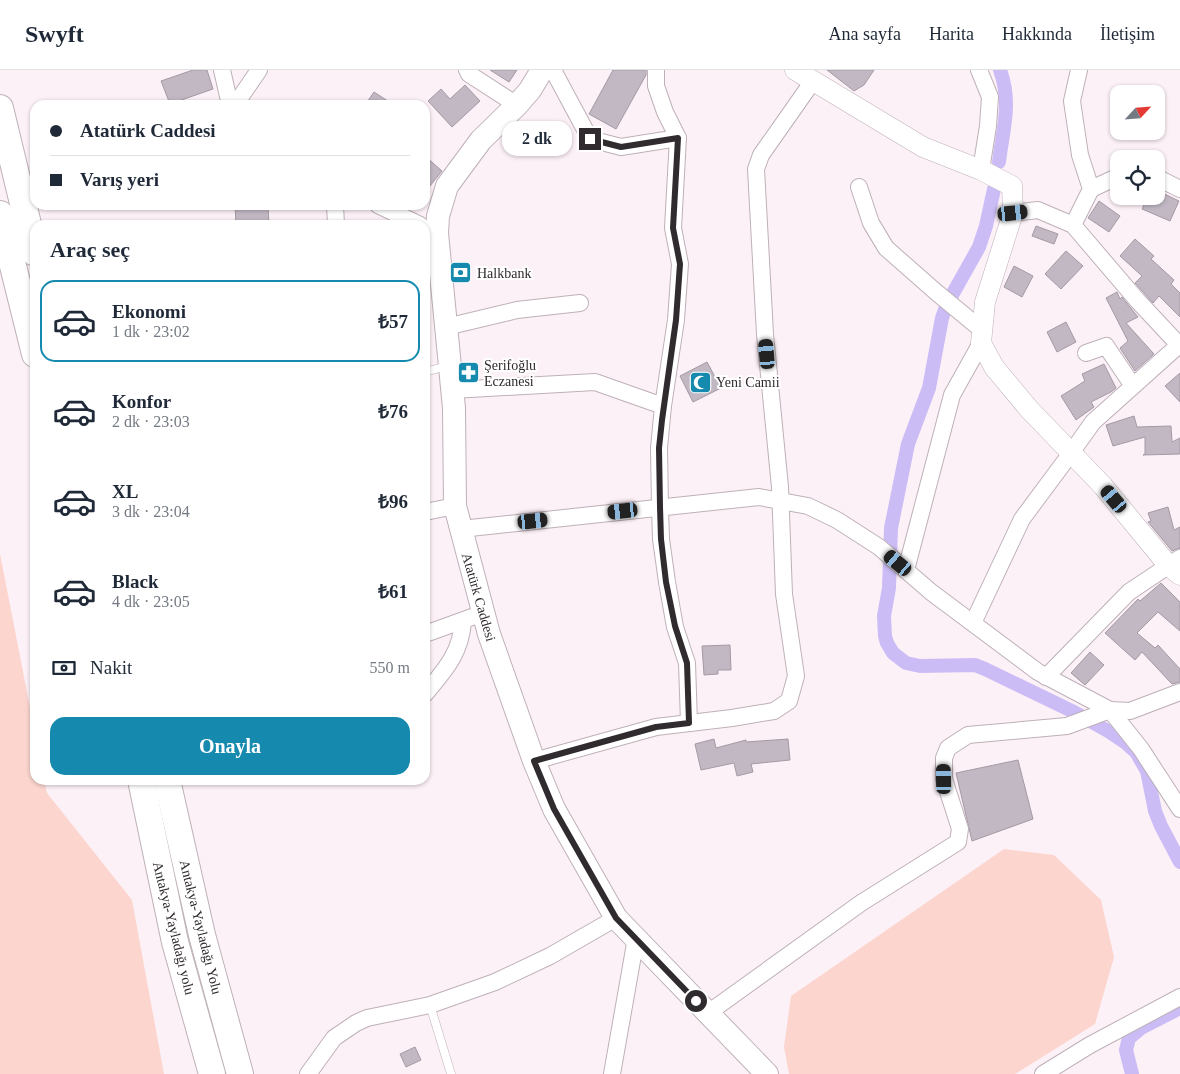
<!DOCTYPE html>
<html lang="tr">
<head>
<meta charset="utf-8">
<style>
	:root { --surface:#fff; --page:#f2f2f3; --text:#1f2937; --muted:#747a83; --line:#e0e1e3; --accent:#168aae }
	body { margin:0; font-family:Georgia,serif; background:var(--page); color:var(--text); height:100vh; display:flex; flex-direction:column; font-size:19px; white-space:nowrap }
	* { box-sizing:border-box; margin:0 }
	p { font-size:16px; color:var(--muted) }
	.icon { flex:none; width:28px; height:28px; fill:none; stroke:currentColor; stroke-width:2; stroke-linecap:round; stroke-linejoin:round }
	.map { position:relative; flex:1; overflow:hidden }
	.drawer { position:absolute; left:30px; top:150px; width:400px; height:565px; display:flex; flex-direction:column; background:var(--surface); border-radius:15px; box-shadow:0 1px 4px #0004 }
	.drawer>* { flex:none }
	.top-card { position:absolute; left:30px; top:30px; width:400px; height:110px; border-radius:15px; box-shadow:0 1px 4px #0004; display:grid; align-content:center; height:110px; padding:0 20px; background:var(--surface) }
	.needle { width:32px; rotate:64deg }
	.buttons { position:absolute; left:1110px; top:15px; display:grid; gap:10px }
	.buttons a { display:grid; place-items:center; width:55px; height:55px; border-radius:10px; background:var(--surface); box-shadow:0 1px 4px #0004; font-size:25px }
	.end { position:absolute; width:22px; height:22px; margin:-11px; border:6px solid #302b2e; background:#fff; box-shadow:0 0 0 2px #fff }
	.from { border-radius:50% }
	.bubble { position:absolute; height:35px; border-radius:15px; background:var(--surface); box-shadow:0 1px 4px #0004; font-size:16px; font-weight:800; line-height:35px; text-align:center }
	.car { position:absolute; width:15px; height:30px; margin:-15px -8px; border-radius:6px; box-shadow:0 0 4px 1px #0007; background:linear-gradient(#222 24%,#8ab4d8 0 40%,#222 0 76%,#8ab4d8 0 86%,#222 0) }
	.top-card b { display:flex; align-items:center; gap:18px; height:48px; font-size:19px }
	.top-card b+b { border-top:1px solid var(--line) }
	.top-card i { width:12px; height:12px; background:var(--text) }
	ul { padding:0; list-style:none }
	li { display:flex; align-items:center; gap:15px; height:82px; margin:0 10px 8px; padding:0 10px; border:2px solid transparent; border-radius:15px }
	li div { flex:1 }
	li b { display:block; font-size:19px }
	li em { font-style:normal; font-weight:800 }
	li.active { border-color:var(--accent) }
	li>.icon { width:45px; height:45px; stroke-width:1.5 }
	h2 { padding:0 20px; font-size:22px; line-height:60px }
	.pay { display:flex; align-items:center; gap:12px; height:55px; padding:0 20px; font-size:19px }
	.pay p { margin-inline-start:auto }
	.primary-button { display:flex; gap:10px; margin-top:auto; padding:10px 20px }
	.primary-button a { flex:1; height:58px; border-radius:15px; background:var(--accent); color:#fff; font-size:20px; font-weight:800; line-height:58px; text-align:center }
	header { display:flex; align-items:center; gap:30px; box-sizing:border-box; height:70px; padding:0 25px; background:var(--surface); border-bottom:1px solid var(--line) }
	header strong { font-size:24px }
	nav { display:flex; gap:28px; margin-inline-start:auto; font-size:18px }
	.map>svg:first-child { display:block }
	.green { fill:#fbd5ce }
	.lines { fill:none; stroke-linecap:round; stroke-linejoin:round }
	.canal { stroke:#cbbcf6; stroke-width:14 }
	.building { fill:#c1b8c4; stroke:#a39aa5 }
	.service-casing { stroke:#beb0b8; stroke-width:9 }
	.minor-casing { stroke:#beb0b8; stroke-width:18 }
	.tertiary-casing { stroke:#beb0b8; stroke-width:21 }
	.secondary-casing { stroke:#beb0b8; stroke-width:24 }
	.trunk-casing { stroke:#beb0b8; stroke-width:28 }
	.service { stroke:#fff; stroke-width:8 }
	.minor { stroke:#fff; stroke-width:16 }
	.tertiary { stroke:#fff; stroke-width:20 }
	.secondary { stroke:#fff; stroke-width:22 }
	.trunk { stroke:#fff; stroke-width:26 }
	.route { stroke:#302b2e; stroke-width:6 }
	.labels { text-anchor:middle; stroke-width:4; stroke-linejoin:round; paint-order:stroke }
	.poi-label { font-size:14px; fill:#302b2e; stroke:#fff; text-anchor:start }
	.street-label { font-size:14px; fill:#302b2e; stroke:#fff }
</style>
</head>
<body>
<header>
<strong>Swyft</strong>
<nav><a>Ana sayfa</a><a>Harita</a><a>Hakkında</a><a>İletişim</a></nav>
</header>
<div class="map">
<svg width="1180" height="1004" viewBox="0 0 1180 1004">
	<rect width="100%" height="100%" fill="#fdf1f8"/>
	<g class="green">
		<polygon points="0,484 35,663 35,710 44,710 47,723 132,830 164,1004 0,1004"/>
		<polygon points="1004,779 1054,785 1101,830 1114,887 1095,954 1015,1004 789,1004 784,977 791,926"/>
	</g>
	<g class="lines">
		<g class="canal">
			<path d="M999,92c4,-33 13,-60 1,-92"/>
			<polyline points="994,119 986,156 979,177 947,234 942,248 929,318 908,374 891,458 889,518 884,546 885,566 887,573 893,583 906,593 920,596 975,595 985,599 1074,642 1108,661 1126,673 1136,682 1147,701 1155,741 1161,756 1180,792"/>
			<polyline points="1132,1004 1126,980 1129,968 1141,958 1180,938"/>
		</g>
	</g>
	<g class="building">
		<polygon points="193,0 207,0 213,19 170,34 161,11"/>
		<polygon points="490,0 517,0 509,12"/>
		<polygon points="613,0 646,0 646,5 616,59 589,44"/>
		<polygon points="827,0 874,0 864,15 854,21"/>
		<polygon points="465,15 480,31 452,57 428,31 441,19 450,29"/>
		<polygon points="374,22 394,35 365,35"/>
		<polygon points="425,86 442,101 425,122"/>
		<polygon points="1156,120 1179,131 1170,151 1142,139 1148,126 1156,126"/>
		<polygon points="1099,131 1120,146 1109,162 1088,148"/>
		<polygon points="235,135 268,135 269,155 236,155"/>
		<polygon points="1036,156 1058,164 1054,174 1032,166"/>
		<polygon points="1135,169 1154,186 1151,189 1174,210 1171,214 1180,223 1180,247 1159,226 1153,233 1135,213 1142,206 1120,186"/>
		<polygon points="1066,181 1083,196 1061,219 1045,204"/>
		<polygon points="1014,196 1033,206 1022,227 1004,217"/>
		<polygon points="1117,222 1120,229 1122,227 1138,247 1126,253 1154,284 1135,301 1120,278 1128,271 1106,228"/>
		<polygon points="1066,252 1076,272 1057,282 1047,262"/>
		<polygon points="707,292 721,318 693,332 680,306"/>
		<polygon points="1104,294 1116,318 1111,322 1091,332 1094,337 1076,350 1061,326 1085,311 1082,304"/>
		<polygon points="1180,303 1180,332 1165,316"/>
		<polygon points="1134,346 1137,357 1171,356 1172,372 1180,368 1180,384 1143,385 1145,384 1145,367 1113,376 1106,355"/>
		<polygon points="1168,437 1174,460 1180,457 1180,478 1172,481 1148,452 1151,451 1148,443"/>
		<polygon points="1161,513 1180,532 1180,561 1158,542 1137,563 1155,578 1158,575 1180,599 1180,612 1172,614 1142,582 1135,590 1105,563 1138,529 1140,531"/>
		<polygon points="730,575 731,600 718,600 718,604 704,605 702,576"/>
		<polygon points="1090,582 1104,595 1085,615 1071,603"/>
		<polygon points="714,669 716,678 746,670 746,672 788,669 790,690 751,694 753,702 737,706 734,693 701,700 695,674"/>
		<polygon points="1018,690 1033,749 972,771 956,703"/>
		<polygon points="415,977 421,990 406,997 400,984"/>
	</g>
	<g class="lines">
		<defs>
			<g id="service">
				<polyline points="425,302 447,296"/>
				<polyline points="430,935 451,1004"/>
			</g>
			<g id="minor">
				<polyline points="222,0 230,35"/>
				<polyline points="467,0 469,4 517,35"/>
				<polyline points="553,0 590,69 621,77 678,68"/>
				<polyline points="656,0 656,16 665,42 678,68 673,158 680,194 676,250 663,336 659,378 660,437 661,469 667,512 675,557 687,593 689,653"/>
				<polyline points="979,0 990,27 988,56 981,100"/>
				<polyline points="235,35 259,0"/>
				<polyline points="1156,107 1180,119"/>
				<polyline points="859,117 871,153 886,178 936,222 982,260"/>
				<polyline points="1091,119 1115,108 1119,108"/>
				<polyline points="335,135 336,155"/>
				<polyline points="378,135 420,155"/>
				<polyline points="1013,143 1038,140 1073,155 1137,230 1180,276"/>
				<polyline points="1073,155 1091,119 1080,85 1072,31 1079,0"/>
				<polyline points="446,257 517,240 580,233"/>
				<polyline points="1086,283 1106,276 1133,316"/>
				<polyline points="452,320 595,312 663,336"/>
				<polyline points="425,442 455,436"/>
				<polyline points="461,459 759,427 808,436 837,450 879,477 931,522 1038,602 1110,640 1141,679 1180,739"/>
				<polyline points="906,500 952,325 981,273"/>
				<polyline points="973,553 1022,449 1071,383 1093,352 1179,275"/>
				<polyline points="425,564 472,547"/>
				<polyline points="1046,607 1129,522 1180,488"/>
				<path d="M425,624c20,-24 36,-41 38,-73"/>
				<polyline points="534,691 656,657 732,648 774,641 789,631 796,606 784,524 780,417 765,264 756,99 761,85 813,11"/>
				<polyline points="708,943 861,833 958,772 960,759 944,709 944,688 948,678 968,665 1067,656 1110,640 1130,641 1180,622"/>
				<polyline points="308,1004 334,968 356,953 367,948 430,935 495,912 550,886 616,848"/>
				<polyline points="612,1004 636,868"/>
				<polyline points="1043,1004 1090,975 1180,927"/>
			</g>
			<polyline id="tertiary" points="795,0 923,77 981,100 1012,116 1013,143 985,232 981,273 994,297 1028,338 1103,416 1168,495 1180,505"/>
			<polyline id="secondary" points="542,0 530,20 517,35 481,70 447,116 438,146 437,163 454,338 455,436 489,564 534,691 554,739 616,848 767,1004"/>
			<g id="trunk">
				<polyline points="0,38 35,183"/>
				<polyline points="0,144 35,284"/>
				<polyline points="141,710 175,872 212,1004"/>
				<polyline points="167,710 202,865 240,1004"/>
			</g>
		</defs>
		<use href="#service" class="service-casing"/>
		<use href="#minor" class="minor-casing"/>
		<use href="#tertiary" class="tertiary-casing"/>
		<use href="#secondary" class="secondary-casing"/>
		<use href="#trunk" class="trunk-casing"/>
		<use href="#service" class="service"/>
		<use href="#minor" class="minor"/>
		<use href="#tertiary" class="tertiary"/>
		<use href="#secondary" class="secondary"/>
		<use href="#trunk" class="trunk"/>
	</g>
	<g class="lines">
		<polyline class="route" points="590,69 621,77 678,68 673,158 680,194 676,250 662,350 659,378 660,437 661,469 666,512 675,556 687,593 689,653 656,657 534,691 554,739 616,848 696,931"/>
	</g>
	<defs>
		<symbol id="bank-square" viewBox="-11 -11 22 22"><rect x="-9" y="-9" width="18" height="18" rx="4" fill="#168aae" stroke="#fff"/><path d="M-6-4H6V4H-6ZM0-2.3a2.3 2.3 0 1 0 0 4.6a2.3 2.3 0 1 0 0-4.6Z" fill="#fff"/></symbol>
		<symbol id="pharmacy-square" viewBox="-11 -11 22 22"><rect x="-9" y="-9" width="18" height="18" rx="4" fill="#168aae" stroke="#fff"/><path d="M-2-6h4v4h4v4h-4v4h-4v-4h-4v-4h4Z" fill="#fff"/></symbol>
		<symbol id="mosque-square" viewBox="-11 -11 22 22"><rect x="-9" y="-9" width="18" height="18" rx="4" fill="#168aae" stroke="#fff"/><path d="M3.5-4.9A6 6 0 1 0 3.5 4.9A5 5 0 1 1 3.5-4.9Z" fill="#fff"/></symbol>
	</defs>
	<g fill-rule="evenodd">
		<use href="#bank-square" x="448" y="190" width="25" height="25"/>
		<use href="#pharmacy-square" x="456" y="290" width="25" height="25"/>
		<use href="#mosque-square" x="688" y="300" width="25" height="25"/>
	</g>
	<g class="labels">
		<g class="poi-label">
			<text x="477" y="208">Halkbank</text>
			<text x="484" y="300">Şerifoğlu<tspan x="484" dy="16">Eczanesi</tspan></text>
			<text x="716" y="317">Yeni Camii</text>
		</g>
		<g class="street-label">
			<text transform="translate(479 527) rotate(74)" y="5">Atatürk Caddesi</text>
			<text transform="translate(201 857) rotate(76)" y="5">Antakya-Yayladağı Yolu</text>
			<text transform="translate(174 858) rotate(76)" y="5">Antakya-Yayladağı yolu</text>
		</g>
	</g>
</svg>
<div class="buttons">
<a><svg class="needle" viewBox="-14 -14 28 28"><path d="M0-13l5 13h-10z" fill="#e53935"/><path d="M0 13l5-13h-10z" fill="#747a83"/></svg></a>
<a><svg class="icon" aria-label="locate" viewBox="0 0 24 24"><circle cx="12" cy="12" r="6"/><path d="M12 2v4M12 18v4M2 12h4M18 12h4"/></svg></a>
</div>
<i class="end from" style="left:696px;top:931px"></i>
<i class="end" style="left:590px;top:69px"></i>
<div class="bubble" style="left:502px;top:51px;width:70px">2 dk</div>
<i class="car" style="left:1013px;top:143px;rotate:84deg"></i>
<i class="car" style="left:767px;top:284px;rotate:355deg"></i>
<i class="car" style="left:1114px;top:429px;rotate:320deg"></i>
<i class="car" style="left:623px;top:441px;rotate:264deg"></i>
<i class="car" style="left:533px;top:451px;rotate:84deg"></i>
<i class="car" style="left:898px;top:493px;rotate:310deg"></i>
<i class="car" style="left:944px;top:709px;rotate:359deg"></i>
<div class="top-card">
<b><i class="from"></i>Atatürk Caddesi</b>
<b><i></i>Varış yeri</b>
</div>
<section class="drawer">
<h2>Araç seç</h2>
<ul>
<li class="active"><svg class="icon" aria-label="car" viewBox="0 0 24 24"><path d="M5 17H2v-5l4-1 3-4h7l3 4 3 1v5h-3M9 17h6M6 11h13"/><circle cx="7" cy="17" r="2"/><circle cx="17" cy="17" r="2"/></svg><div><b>Ekonomi</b><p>1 dk · 23:02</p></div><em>₺57</em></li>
<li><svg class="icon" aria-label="car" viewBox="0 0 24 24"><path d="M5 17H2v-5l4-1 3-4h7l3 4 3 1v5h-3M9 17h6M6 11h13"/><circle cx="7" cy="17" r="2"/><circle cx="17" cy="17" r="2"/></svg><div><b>Konfor</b><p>2 dk · 23:03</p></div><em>₺76</em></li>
<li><svg class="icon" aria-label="car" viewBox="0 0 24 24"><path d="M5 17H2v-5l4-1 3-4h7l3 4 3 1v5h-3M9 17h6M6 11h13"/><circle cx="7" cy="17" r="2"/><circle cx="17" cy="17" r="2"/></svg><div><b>XL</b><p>3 dk · 23:04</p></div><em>₺96</em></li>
<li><svg class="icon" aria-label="car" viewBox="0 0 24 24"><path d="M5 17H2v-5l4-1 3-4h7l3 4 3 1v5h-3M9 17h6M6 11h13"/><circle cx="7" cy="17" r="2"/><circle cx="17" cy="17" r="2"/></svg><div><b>Black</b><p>4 dk · 23:05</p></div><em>₺61</em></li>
</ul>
<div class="pay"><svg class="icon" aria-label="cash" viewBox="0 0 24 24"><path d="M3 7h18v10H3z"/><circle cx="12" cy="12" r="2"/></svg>Nakit<p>550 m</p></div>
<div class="primary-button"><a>Onayla</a></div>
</section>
</div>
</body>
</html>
